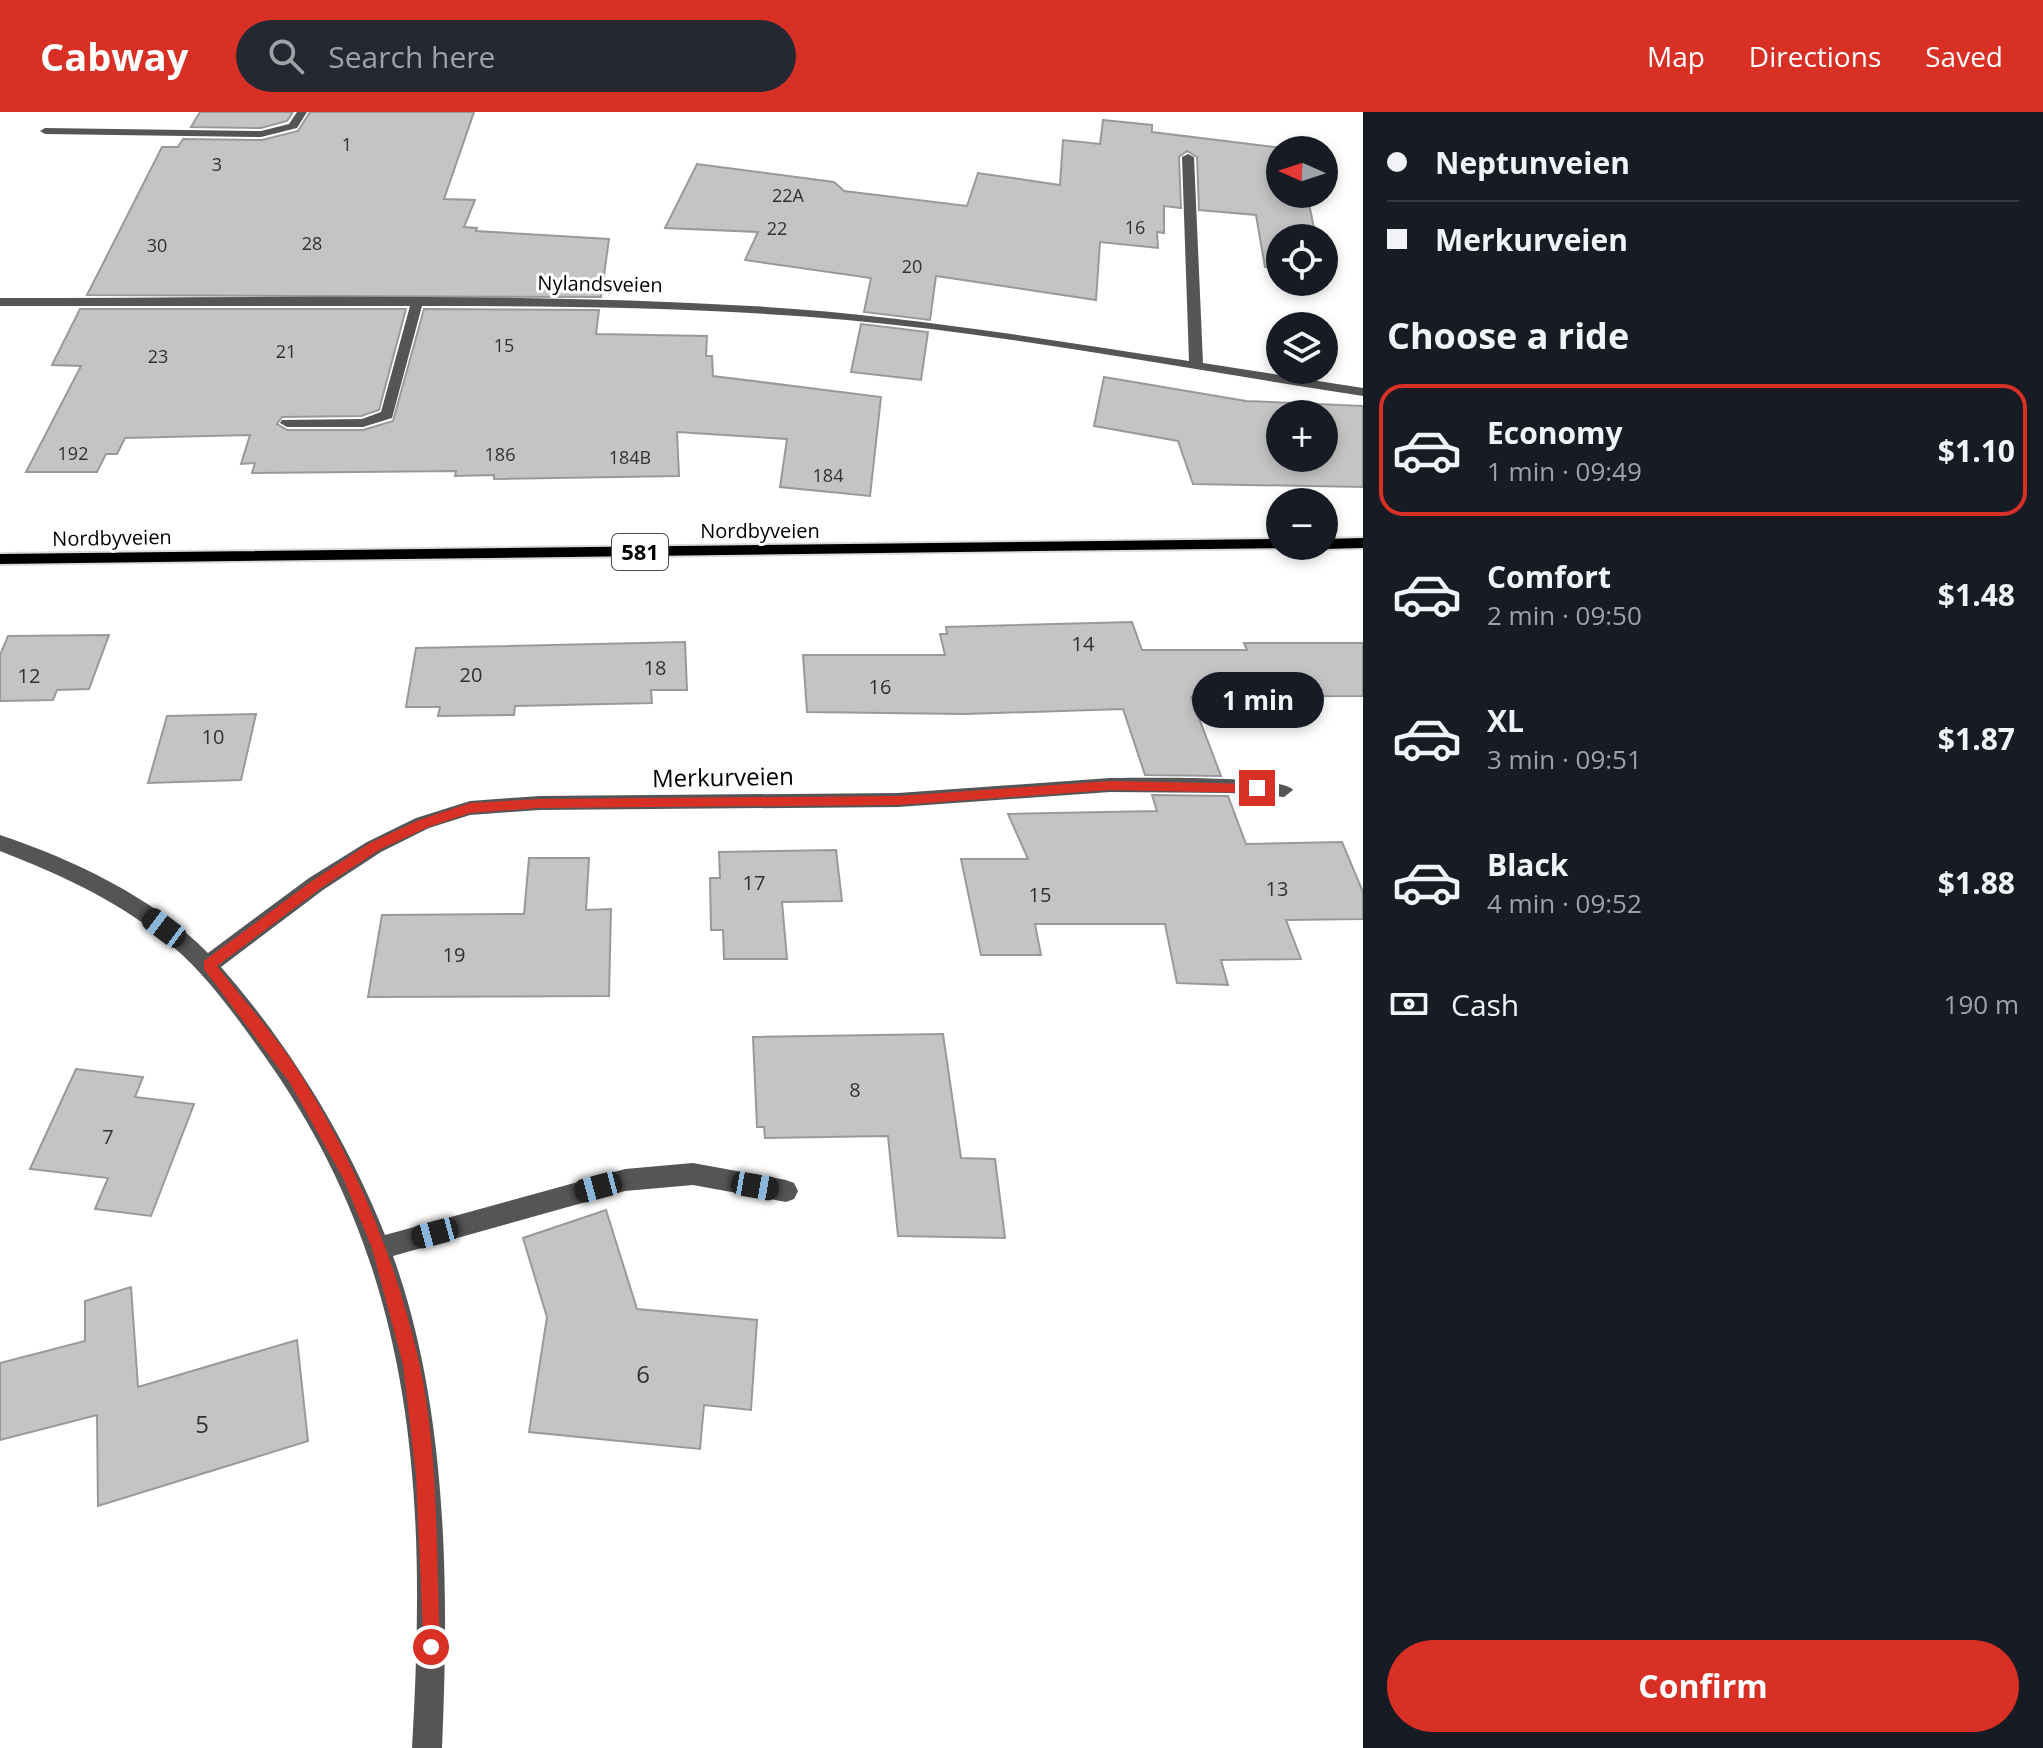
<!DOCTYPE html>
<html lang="en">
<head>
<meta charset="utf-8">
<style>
	:root { --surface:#171b24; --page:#242831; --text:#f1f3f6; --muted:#9ea1a6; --line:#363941; --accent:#d93025 }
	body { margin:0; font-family:"Open Sans",sans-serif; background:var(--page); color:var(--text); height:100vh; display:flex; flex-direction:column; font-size:30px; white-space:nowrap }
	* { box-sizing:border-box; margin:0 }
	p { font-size:26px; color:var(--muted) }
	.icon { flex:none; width:44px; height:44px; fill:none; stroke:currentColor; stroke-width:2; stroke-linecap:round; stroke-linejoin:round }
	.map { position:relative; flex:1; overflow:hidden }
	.panel { display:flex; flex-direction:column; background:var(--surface); width:680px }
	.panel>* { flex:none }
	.top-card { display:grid; align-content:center; height:176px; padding:0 24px; background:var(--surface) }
	.needle { width:52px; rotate:273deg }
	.fabs { position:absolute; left:1266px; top:24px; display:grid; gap:16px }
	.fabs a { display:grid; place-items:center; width:72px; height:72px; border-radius:50%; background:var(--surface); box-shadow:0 4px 12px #0003; font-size:40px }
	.end { position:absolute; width:36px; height:36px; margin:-18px; border:10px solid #d93025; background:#fff; box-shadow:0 0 0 4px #fff }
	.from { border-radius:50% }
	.bubble { position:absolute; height:56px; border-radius:28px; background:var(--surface); box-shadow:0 4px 12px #0003; font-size:26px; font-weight:700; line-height:56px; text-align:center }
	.car { position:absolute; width:24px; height:48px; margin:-24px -12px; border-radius:10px; box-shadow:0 0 6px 2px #0007; background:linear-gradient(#222 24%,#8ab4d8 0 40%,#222 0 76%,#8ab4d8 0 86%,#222 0) }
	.top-card b { display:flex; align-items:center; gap:28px; height:76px; font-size:30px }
	.top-card b+b { border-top:2px solid var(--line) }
	.top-card i { width:20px; height:20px; background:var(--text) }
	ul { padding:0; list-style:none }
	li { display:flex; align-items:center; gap:24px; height:132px; margin:0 16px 12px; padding:0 8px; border:4px solid transparent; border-radius:24px }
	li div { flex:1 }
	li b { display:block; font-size:30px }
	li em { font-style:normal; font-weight:700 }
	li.active { border-color:var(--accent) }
	li>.icon { width:72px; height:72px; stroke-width:1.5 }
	h2 { padding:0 24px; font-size:36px; line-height:96px }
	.pay { display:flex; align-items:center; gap:20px; height:88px; padding:0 24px; font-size:30px }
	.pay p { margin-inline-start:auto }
	.action { display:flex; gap:16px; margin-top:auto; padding:16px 24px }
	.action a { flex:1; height:92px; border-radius:48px; background:var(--accent); color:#fff; font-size:32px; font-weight:700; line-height:92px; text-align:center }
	header { display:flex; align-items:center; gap:48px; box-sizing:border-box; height:112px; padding:0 40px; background:var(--accent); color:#fff }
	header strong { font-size:38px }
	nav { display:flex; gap:44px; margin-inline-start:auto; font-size:28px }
	.search { width:560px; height:72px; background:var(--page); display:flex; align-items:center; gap:20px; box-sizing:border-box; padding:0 28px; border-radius:44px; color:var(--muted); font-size:30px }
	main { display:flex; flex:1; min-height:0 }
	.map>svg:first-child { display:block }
	.building { fill:#c4c4c4; stroke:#999; stroke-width:2; fill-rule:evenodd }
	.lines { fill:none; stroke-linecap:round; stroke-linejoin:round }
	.major-casing { stroke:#dbdbdb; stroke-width:4 }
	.minor { fill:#555; fill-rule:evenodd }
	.major { fill:#000; fill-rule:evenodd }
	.route { fill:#d93025 }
	.labels { text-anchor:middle; stroke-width:6; stroke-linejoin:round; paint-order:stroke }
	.far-number-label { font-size:18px; fill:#313131 }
	.far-street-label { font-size:20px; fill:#000; stroke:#fff }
	.number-label { font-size:20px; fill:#313131 }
	.shield { fill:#fff; stroke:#4c4c4c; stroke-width:2 }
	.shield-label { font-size:22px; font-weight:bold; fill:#000 }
	.street-label { font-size:24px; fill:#000; stroke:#fff }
	.near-number-label { font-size:24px; fill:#313131 }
</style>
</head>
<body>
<header>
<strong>Cabway</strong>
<div class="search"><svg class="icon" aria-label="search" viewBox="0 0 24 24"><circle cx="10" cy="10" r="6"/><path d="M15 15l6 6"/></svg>Search here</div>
<nav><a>Map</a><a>Directions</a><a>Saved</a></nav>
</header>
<main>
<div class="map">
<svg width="1363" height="1636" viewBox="0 0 1363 1636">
	<rect width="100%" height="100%" fill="#fff"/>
	<g class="building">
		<polygon points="200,0 293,0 287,9 261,16 191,15"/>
		<polygon points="310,0 474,0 444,87 475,88 464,115 477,116 476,119 609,127 601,185 87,183 162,35 178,35 183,27 262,28 298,19"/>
		<polygon points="1103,8 1152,13 1152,20 1298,38 1280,38 1280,82 1307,82 1316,126 1280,126 1280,156 1265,155 1256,103 1199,98 1197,45 1187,39 1179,45 1181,96 1164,94 1164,121 1157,120 1158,136 1100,130 1096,188 936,164 930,208 864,200 871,166 745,148 758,120 665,116 697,52 834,70 844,79 967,94 978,61 1060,73 1063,28 1100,32"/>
		<polygon points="80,197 406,197 379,298 361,304 282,305 277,312 287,318 363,318 393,309 424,197 599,198 596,222 707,224 706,244 712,244 713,264 881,285 870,384 780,375 787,327 677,320 679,364 494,367 494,363 455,364 456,359 252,361 255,351 241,352 250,323 125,326 117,342 106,342 97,360 26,360 81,254 52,253"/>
		<polygon points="861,212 928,220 921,268 851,260"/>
		<path d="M1104,265l142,24 117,5v81l-170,-3 -15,-43 -84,-15zM1280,302h44v44h-44z"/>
		<polygon points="1132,510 1142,538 1247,538 1244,531 1363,531 1363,584 1191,585 1221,664 1145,663 1123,597 965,602 807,600 803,543 945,543 940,522 947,522 946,515"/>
		<polygon points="109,523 89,577 57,578 53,588 0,589 0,543 8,524"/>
		<polygon points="685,530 687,578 651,578 652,591 515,594 514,603 438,604 440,595 406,595 416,536"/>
		<polygon points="256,602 241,668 148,671 167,604"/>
		<polygon points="1152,683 1228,684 1246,732 1342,730 1363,780 1363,807 1286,808 1301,847 1221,848 1228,873 1177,871 1165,812 1035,812 1041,843 981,843 961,747 1028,747 1008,702 1157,699"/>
		<polygon points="836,738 842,789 782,790 787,847 724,847 723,818 711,818 710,766 720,766 719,740"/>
		<polygon points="529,746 589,746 586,798 611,797 609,884 368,885 382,803 524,802"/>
		<polygon points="943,922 961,1046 995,1047 1005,1126 898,1124 888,1024 765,1026 764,1015 757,1015 753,925"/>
		<polygon points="76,957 143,965 135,985 194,992 151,1104 95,1097 108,1066 30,1057"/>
		<polygon points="606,1098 637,1197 757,1208 751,1298 704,1293 700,1337 529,1320 547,1205 523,1126"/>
		<polygon points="131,1175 138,1275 297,1228 308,1329 98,1394 97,1303 0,1328 0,1251 85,1229 85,1189"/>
	</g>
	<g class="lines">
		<defs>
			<g id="major">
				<polygon points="1363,426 1363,436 1324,437 1318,434 1324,434 1324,427"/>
				<polygon points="1280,427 1280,434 1285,436 0,452 0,442"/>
			</g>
		</defs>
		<use href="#major" class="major-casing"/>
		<g class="minor">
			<polygon points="297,0 307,0 297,16 261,25 45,22 40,19 45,16 261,19 289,12"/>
			<path d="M1188,42l6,3 9,206 160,25v8c-144,-22 -287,-49 -432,-67 -168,-21 -340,-23 -509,-23l-30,112 -29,9h-76l-7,-4 2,-3 80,-1 19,-7 29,-106h-410v-8c250,0 501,-6 751,8 147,8 292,33 438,55l-7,-204z"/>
			<path d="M1110,666c26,0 174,-3 183,12l-9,7 -54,-4 -120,-1 -212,15 -359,3 -69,5 -41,13 -48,24 -58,38 -102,77c69,79 125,170 164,268l240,-66 68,-6 93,17 8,3 4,8 -4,8 -8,3 -93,-17 -68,6 -232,65c55,153 56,331 49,492h-30c15,-255 5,-479 -149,-694 -31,-43 -61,-86 -103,-118 -47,-38 -104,-63 -160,-85v-16c74,25 153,62 208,118l101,-75 58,-36 49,-24 54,-17 69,-5 359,-3z"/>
		</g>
		<use href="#major" class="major"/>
	</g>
	<path class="route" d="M1110,669l147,3 6,4 -6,5 -147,-3 -212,15 -359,3 -69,5 -42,14 -49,23 -58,38 -104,78c28,36 61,72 85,111 55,89 94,183 117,285 20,90 17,193 21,285l-3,7 -6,2 -7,-2 -8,-179 -13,-111 -31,-116 -29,-70 -53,-95 -86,-114v-8l108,-80 58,-38 49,-23 51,-17 69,-4 359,-3z"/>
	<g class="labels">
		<g class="far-number-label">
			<text x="347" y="39">1</text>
			<text x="217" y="59">3</text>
			<text x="788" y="90">22A</text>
			<text x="1135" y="122">16</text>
			<text x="777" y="123">22</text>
			<text x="312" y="138">28</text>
			<text x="157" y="140">30</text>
			<text x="912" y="161">20</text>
			<text x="504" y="240">15</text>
			<text x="286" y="246">21</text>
			<text x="158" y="251">23</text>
			<text x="73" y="348">192</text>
			<text x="500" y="349">186</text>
			<text x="630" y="352">184B</text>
			<text x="828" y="370">184</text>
		</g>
		<g class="far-street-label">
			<text transform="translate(600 172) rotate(1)" y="7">Nylandsveien</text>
			<text x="760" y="426">Nordbyveien</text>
			<text transform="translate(112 426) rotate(-1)" y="7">Nordbyveien</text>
		</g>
		<g class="number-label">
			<text x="1083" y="539">14</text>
			<text x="655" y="563">18</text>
			<text x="471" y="570">20</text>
			<text x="29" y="571">12</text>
			<text x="880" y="582">16</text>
			<text x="213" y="632">10</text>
			<text x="754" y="778">17</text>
			<text x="1277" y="784">13</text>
			<text x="1040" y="790">15</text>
			<text x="454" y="850">19</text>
			<text x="855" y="985">8</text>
			<text x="108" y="1032">7</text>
		</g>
		<rect class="shield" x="612" y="422" width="56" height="36" rx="6"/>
		<g class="shield-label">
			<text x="640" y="448">581</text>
		</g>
		<g class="street-label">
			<text transform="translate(723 666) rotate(-1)" y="8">Merkurveien</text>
		</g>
		<g class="near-number-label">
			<text x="643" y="1271">6</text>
			<text x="202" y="1321">5</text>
		</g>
	</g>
</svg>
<div class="fabs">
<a><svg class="needle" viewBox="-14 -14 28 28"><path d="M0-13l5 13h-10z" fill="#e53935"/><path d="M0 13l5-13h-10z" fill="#9ea1a6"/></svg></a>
<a><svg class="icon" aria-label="locate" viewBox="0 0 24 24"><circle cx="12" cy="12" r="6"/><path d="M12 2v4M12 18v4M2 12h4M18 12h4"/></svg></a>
<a><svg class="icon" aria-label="layers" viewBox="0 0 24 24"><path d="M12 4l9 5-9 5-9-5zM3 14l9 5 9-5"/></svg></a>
<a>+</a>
<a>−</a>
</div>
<i class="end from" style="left:431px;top:1535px"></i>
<i class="end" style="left:1257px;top:676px"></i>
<div class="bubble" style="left:1192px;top:560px;width:132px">1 min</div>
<i class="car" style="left:164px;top:816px;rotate:307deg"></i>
<i class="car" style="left:755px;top:1074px;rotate:100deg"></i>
<i class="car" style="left:598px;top:1075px;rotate:255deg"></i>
<i class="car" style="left:435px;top:1121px;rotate:255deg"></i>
</div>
<section class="panel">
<div class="top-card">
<b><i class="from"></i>Neptunveien</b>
<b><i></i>Merkurveien</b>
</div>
<h2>Choose a ride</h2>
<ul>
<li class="active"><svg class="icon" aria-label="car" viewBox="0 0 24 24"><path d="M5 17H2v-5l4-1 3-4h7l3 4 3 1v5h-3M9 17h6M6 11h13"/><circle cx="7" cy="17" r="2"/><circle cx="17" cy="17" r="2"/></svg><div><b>Economy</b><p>1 min · 09:49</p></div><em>$1.10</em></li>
<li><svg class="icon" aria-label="car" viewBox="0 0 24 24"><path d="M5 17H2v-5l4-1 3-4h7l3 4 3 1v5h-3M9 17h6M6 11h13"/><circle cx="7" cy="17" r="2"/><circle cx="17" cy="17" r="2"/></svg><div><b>Comfort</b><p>2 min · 09:50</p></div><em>$1.48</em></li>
<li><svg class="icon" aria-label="car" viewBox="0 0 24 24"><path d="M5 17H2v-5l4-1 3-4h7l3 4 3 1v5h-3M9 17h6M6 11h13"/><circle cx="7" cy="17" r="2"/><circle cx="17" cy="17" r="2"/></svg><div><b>XL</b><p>3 min · 09:51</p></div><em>$1.87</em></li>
<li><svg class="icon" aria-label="car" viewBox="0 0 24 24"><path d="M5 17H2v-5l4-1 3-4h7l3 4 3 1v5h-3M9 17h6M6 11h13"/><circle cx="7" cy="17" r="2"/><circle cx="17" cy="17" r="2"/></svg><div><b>Black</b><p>4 min · 09:52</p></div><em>$1.88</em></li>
</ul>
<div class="pay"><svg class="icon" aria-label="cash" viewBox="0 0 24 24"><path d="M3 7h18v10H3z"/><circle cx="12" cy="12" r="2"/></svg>Cash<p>190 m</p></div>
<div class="action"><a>Confirm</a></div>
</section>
</main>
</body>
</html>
